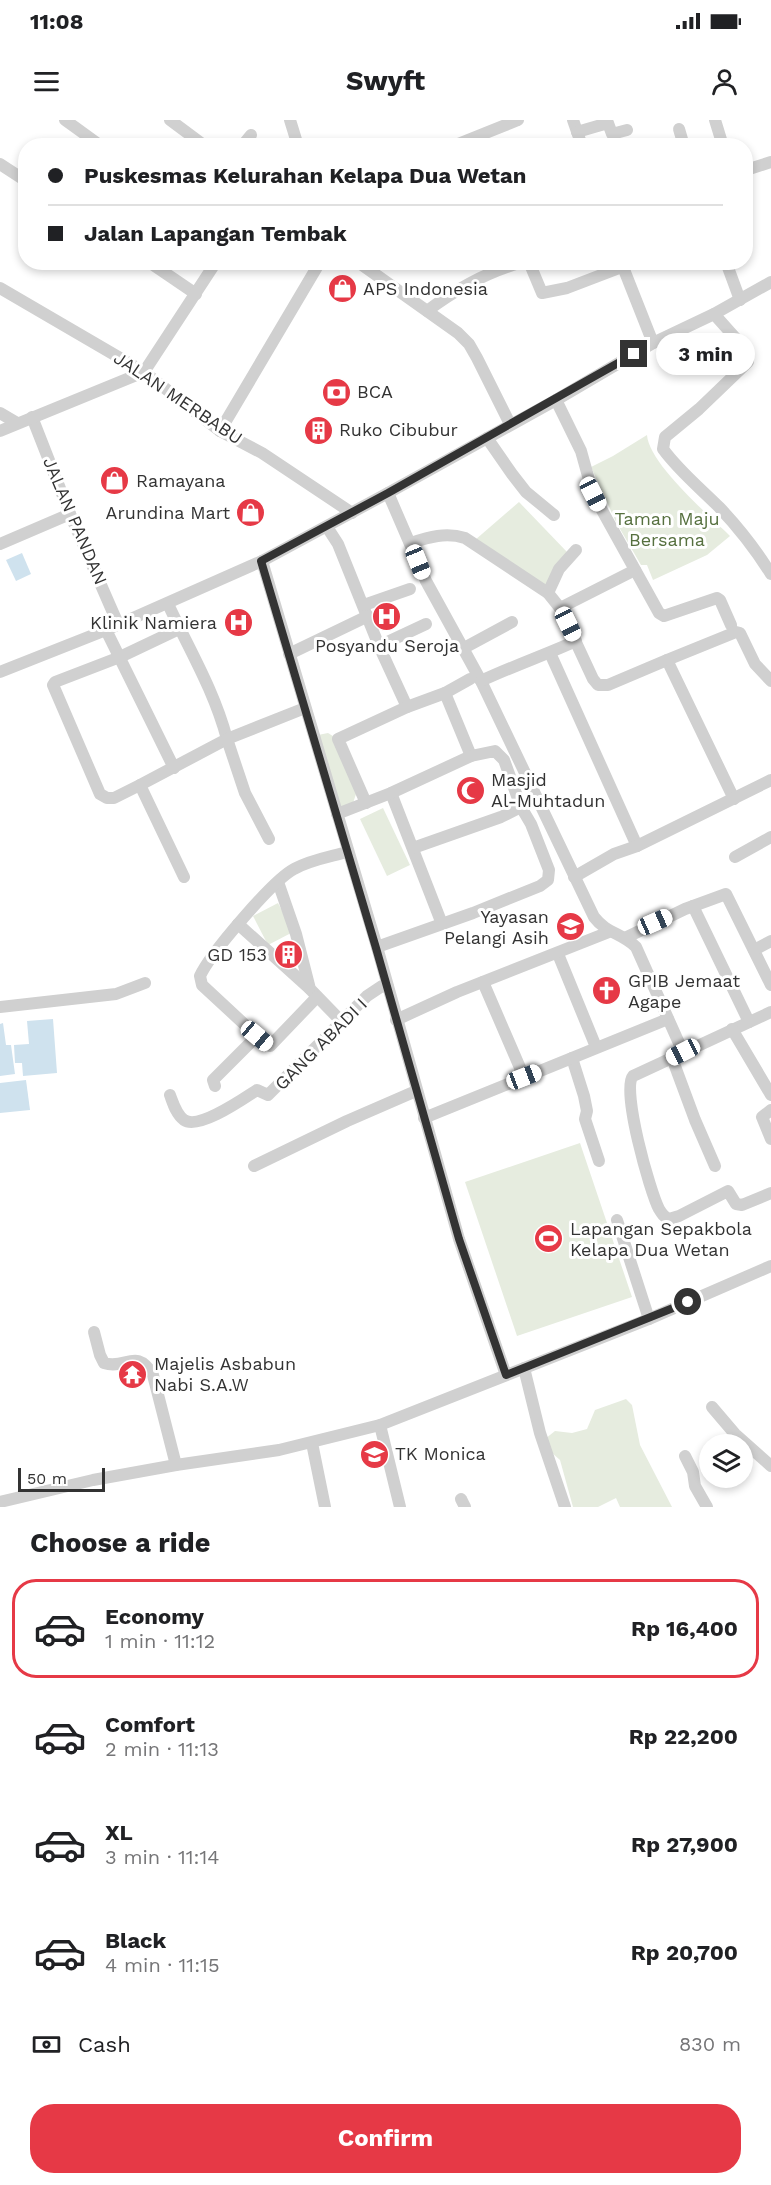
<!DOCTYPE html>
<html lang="en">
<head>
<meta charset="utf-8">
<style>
	:root { --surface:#fff; --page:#f6f6f6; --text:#202124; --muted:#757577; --line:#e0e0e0; --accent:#e63946 }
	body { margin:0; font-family:"Work Sans",sans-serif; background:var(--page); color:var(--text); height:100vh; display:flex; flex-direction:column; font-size:22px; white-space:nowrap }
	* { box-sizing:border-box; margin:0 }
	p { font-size:20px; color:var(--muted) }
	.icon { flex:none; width:33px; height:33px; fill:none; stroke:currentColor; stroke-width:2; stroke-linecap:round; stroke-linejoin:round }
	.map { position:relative; height:1387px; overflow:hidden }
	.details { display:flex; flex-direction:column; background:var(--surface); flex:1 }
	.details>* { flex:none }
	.top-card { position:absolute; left:18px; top:18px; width:735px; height:132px; border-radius:24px; box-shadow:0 3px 9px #0003; display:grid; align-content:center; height:132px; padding:0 30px; background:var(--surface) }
	.fabs { position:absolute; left:699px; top:1314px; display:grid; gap:12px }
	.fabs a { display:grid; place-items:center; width:54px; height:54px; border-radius:50%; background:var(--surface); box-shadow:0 3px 9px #0003; font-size:30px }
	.scale { position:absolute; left:18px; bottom:15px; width:87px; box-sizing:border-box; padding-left:6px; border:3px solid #333; border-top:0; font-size:16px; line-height:21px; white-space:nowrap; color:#333; -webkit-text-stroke:4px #fff; paint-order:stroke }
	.end { position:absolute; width:27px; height:27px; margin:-14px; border:8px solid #333; background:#fff; box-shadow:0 0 0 3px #fff }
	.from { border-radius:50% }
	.bubble { position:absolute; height:42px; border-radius:21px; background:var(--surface); box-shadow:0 3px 9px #0003; font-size:20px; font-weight:700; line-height:42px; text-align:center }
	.car { position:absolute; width:18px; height:36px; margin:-18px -9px; border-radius:8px; box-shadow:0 0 4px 2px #0007; background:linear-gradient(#fff 24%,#345 0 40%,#fff 0 76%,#345 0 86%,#fff 0) }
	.top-card b { display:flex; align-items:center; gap:21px; height:57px; font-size:22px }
	.top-card b+b { border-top:2px solid var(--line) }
	.top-card i { width:15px; height:15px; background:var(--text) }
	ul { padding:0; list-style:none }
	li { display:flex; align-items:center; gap:18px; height:99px; margin:0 12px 9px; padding:0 18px; border:3px solid transparent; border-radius:24px }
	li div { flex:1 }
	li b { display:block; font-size:22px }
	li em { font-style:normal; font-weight:700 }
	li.active { border-color:var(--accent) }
	li>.icon { width:54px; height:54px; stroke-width:1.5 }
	h2 { padding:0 30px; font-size:27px; line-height:72px }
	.pay { display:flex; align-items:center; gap:15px; height:66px; padding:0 30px; font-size:22px }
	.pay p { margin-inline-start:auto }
	.primary-button { display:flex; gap:12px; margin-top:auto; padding:12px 30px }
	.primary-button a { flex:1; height:69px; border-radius:24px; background:var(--accent); color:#fff; font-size:24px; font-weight:700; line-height:69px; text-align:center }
	.status { display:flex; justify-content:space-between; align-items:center; height:42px; padding:0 30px; background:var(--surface); direction:ltr }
	.status svg { height:16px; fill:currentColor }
	header { display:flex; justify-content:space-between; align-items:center; height:78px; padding:0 30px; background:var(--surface); font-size:27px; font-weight:700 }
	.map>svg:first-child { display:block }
	.green { fill:#e6ecdf }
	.water { fill:#cfe2ee }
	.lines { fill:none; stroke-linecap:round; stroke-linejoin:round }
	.minor { stroke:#d0d0d0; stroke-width:12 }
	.route { stroke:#333; stroke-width:8 }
	.labels { text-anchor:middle; stroke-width:6; stroke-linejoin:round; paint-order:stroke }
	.poi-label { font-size:18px; fill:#333; stroke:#fff; text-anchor:start }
	.street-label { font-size:18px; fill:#333; stroke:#fff }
	.park-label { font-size:18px; fill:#56703f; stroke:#fff }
</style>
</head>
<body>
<div class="status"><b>11:08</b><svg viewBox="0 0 49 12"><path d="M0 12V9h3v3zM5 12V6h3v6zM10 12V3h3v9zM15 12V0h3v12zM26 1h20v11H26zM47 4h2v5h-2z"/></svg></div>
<header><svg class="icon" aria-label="menu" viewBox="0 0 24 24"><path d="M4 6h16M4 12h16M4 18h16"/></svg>Swyft<svg class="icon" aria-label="person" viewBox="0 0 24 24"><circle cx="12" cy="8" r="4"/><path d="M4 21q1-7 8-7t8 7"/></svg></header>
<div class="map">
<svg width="771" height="1387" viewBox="0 0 771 1387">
	<rect width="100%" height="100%" fill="#fff"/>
	<g class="green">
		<path d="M647,315c2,29 62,80 83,101l-23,19 -54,25 -6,-15h-6l-25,-43 -25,-55 22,-11z"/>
		<polygon points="519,382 568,433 545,468 475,420"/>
		<polygon points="328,613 336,618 357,671 352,686 339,691 318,615"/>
		<polygon points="383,688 410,745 387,756 360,699"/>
		<polygon points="278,783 293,812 268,825 253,796"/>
		<polygon points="580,1023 632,1177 517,1216 465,1062"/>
		<polygon points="626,1279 632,1285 640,1325 672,1387 620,1387 616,1378 598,1387 573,1387 560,1340 551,1332 545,1319 555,1311 572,1313 587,1309 595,1290"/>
	</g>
	<g class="water">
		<polygon points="22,433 31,454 16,461 6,440"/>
		<polygon points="53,899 57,953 23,956 22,943 15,943 14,925 29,924 27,901"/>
		<polygon points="3,903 6,925 11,925 15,954 0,956 0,904"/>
		<polygon points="26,960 30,990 0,993 0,963"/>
	</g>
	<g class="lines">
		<g class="minor">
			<polyline points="65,0 101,26"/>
			<polyline points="170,0 205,26"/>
			<polyline points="290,0 298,26"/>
			<polyline points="573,0 582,26"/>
			<polyline points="715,0 723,26"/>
			<polyline points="679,9 684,26"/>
			<polyline points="577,12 608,3 612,14 627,10"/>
			<polyline points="242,26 251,15"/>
			<polyline points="453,26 518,0"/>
			<polyline points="0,44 26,61"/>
			<polyline points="746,50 771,42"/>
			<polyline points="149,142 196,174"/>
			<polyline points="358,142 458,213 469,224 477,238 510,304"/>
			<polyline points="529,142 542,173 567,168 622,147"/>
			<polyline points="621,142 653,223"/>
			<polyline points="726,142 740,180"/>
			<polyline points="0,168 144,252 220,311 262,333 352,393"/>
			<path d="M427,191c28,-21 62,-40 96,-49"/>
			<path d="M714,194l33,37 1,11 -49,47 -34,28 -2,12c16,22 37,39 56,58 20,21 37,43 52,67"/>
			<polyline points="556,280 581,331 593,374 659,493 664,496 717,478 720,480 731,505"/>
			<polyline points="0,293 17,303"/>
			<polyline points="32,297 70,394 118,504"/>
			<polyline points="0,311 144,252 216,142"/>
			<polyline points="220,311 320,142"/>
			<polyline points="487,318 512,354 526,372 554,395"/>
			<path d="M388,373l38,88 55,100 113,236c13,17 28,16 42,30l47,105"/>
			<polyline points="327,407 338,424 379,526 407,587"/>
			<path d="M411,423c18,-6 35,-11 54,-5l83,55 12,15 33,71 5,6h10l59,-25 67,139"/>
			<polyline points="0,424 70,394"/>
			<polyline points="262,441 377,827 459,1119 506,1255"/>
			<polyline points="548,473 559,449 576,430"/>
			<path d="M168,484c21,45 46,86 59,135l-87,46 44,92"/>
			<polyline points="364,485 410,469"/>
			<polyline points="560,488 635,450"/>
			<polyline points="106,510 174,648"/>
			<polyline points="379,526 426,504"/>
			<polyline points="464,528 512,502"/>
			<polyline points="550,533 637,726"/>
			<polyline points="289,534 368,496"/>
			<polyline points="667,540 736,512 740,513 755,544 771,561"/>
			<polyline points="0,552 106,510 262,441 388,373 556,280 653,223 714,194 771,162"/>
			<path d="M481,561c32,-15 64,-26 95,-40"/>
			<polyline points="445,573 471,636"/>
			<polyline points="140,665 114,678 107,678 100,674 53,565 55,562 120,537 181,508"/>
			<polyline points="391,673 442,804"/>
			<polyline points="366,683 338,619 407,587 445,573 470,559"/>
			<polyline points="337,694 391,673 471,636 495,631 504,640 521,687 531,704 549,750 548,760 540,766 473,793 377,827"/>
			<polyline points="269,719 245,673 227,619 305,588"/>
			<polyline points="413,728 501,697 521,687"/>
			<polyline points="735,737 771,717"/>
			<polyline points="574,757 614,734 637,726 771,660"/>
			<polyline points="278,762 296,814 310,869 341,901"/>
			<polyline points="693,786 749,902"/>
			<polyline points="238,804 309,868"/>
			<polyline points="625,818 685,789 726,774 771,865"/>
			<polyline points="754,830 771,821"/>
			<polyline points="558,834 596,927"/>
			<polyline points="483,862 524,957"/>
			<path d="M317,877l-47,49 -13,-10 -55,-51 -2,-9c10,-22 73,-96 94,-107 16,-9 35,-12 53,-17"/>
			<polyline points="0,887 116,874 145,863"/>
			<path d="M771,892l-138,64c-12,13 17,116 26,133 3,5 5,8 10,10l10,-3 49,-25 8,13 6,1 29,-12"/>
			<polyline points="396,900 457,872 609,812"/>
			<polyline points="732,909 771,975"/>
			<polyline points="572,938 584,976 587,991 585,999 599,1041"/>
			<polyline points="672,938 695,1000 715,1046"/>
			<polyline points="215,966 213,960 257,916"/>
			<path d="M170,975c3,8 6,19 14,25 15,10 59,-21 73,-30l11,5 99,-99 15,-10 6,1"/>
			<polyline points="771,990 762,997 771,1019"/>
			<polyline points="424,998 668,899"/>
			<polyline points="254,1046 347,1001 416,971"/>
			<polyline points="617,1100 649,1199"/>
			<path d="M94,1212l6,23 4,8c22,7 32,-16 49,12l23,90"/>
			<polyline points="524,1248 540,1313 565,1387"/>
			<polyline points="712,1287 735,1314 771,1346"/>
			<polyline points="380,1305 400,1387"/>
			<polyline points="312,1323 325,1387"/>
			<polyline points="685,1336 693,1352 695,1366 707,1387"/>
			<polyline points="461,1379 465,1387"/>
			<polyline points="0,1382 93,1360 176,1345 279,1330 380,1305 649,1199 771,1146"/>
		</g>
	</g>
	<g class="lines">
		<polyline class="route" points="634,234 388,373 261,441 376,828 459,1119 506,1255 688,1182"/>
	</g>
	<defs>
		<symbol id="shop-disc" viewBox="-11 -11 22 22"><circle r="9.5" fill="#e63946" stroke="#fff"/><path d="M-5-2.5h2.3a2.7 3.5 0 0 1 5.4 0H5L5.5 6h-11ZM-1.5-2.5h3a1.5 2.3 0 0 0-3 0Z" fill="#fff"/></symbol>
		<symbol id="bank-disc" viewBox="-11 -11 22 22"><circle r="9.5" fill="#e63946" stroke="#fff"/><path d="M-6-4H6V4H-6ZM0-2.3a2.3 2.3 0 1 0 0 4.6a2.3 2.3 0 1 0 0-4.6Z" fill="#fff"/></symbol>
		<symbol id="building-disc" viewBox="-11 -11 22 22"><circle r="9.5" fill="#e63946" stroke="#fff"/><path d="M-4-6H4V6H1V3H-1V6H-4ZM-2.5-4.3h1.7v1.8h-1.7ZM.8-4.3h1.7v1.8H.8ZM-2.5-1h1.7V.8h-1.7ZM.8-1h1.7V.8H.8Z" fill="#fff"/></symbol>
		<symbol id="hospital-disc" viewBox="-11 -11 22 22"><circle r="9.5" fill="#e63946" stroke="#fff"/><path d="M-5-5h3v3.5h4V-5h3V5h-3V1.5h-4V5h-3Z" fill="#fff"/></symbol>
		<symbol id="mosque-disc" viewBox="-11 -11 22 22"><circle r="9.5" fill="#e63946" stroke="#fff"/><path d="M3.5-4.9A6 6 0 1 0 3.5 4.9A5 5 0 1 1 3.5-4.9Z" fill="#fff"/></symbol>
		<symbol id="school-disc" viewBox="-11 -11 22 22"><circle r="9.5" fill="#e63946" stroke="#fff"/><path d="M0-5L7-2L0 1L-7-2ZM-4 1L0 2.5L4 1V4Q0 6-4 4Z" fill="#fff"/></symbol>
		<symbol id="church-disc" viewBox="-11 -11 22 22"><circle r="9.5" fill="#e63946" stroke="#fff"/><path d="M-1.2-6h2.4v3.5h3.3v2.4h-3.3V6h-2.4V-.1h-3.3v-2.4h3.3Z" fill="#fff"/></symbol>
		<symbol id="stadium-disc" viewBox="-11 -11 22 22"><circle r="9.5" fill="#e63946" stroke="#fff"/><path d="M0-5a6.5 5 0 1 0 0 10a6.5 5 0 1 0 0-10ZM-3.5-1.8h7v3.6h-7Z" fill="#fff"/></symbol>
		<symbol id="temple-disc" viewBox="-11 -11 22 22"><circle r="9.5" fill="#e63946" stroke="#fff"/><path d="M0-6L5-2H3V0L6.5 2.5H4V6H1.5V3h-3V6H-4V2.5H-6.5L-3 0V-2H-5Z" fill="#fff"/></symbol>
	</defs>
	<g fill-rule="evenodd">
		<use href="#shop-disc" x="326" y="152" width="33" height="33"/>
		<use href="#bank-disc" x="320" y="256" width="33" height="33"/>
		<use href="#building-disc" x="302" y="294" width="33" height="33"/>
		<use href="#shop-disc" x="98" y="344" width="33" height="33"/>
		<use href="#shop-disc" x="234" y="376" width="33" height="33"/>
		<use href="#hospital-disc" x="370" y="480" width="33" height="33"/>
		<use href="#hospital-disc" x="222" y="486" width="33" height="33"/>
		<use href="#mosque-disc" x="454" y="654" width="33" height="33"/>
		<use href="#school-disc" x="554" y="790" width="33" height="33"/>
		<use href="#building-disc" x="272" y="818" width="33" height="33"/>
		<use href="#church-disc" x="590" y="854" width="33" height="33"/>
		<use href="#stadium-disc" x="532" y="1102" width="33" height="33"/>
		<use href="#temple-disc" x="116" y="1238" width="33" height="33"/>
		<use href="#school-disc" x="358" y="1318" width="33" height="33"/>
	</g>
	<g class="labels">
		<g class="poi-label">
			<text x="363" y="175">APS Indonesia</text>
			<text x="357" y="278">BCA</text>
			<text x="339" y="316">Ruko Cibubur</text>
			<text x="136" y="367">Ramayana</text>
			<text x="230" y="399" text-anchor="end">Arundina Mart</text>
			<text x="217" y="509" text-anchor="end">Klinik Namiera</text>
			<text x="387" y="532" text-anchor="middle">Posyandu Seroja</text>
			<text x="491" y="666">Masjid<tspan x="491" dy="21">Al-Muhtadun</tspan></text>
			<text x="549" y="803" text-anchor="end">Yayasan<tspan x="549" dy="21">Pelangi Asih</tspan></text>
			<text x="267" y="841" text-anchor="end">GD 153</text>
			<text x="628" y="867">GPIB Jemaat<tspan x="628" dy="21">Agape</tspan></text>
			<text x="570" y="1115">Lapangan Sepakbola<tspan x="570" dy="21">Kelapa Dua Wetan</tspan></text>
			<text x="154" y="1250">Majelis Asbabun<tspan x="154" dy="21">Nabi S.A.W</tspan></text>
			<text x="395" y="1340">TK Monica</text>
		</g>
		<g class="street-label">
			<text transform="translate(178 278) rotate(34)" y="6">JALAN MERBABU</text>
			<text transform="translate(75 401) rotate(67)" y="6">JALAN PANDAN</text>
			<text transform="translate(321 924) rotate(-45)" y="6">GANG ABADI I</text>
		</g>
		<g class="park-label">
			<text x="667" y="405">Taman Maju<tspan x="667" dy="21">Bersama</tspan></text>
		</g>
	</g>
</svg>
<div class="fabs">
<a><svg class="icon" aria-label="layers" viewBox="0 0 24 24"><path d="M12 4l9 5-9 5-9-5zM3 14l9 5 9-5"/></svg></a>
</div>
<div class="scale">50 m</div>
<i class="end from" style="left:688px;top:1182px"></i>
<i class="end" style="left:634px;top:234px"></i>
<div class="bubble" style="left:656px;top:213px;width:99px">3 min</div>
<i class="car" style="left:593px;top:374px;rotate:153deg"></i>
<i class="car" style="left:418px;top:442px;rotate:158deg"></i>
<i class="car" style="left:568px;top:504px;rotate:154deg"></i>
<i class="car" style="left:655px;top:802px;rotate:66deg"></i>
<i class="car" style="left:257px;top:916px;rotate:130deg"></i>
<i class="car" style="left:683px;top:932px;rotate:243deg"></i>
<i class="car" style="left:524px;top:957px;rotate:69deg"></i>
<div class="top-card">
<b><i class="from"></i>Puskesmas Kelurahan Kelapa Dua Wetan</b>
<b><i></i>Jalan Lapangan Tembak</b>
</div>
</div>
<section class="details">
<h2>Choose a ride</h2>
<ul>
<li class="active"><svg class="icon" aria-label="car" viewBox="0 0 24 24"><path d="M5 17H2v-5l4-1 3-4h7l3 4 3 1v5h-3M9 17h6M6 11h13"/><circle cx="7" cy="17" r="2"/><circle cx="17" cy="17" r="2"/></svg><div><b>Economy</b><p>1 min · 11:12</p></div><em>Rp 16,400</em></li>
<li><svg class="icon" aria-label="car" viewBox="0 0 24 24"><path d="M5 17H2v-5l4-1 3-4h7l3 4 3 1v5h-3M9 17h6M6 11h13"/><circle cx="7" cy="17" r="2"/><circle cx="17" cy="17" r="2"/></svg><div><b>Comfort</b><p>2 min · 11:13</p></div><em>Rp 22,200</em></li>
<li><svg class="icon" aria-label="car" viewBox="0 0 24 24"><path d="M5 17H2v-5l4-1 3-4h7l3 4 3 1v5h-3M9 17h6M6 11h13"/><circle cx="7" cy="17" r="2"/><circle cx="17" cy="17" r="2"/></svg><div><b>XL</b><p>3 min · 11:14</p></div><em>Rp 27,900</em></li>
<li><svg class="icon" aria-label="car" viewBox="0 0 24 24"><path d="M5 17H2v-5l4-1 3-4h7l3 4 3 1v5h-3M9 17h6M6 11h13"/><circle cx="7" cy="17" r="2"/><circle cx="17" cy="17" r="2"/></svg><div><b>Black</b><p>4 min · 11:15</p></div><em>Rp 20,700</em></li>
</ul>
<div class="pay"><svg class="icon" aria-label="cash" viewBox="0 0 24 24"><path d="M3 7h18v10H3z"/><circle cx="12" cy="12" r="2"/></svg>Cash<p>830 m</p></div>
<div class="primary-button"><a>Confirm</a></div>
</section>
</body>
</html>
